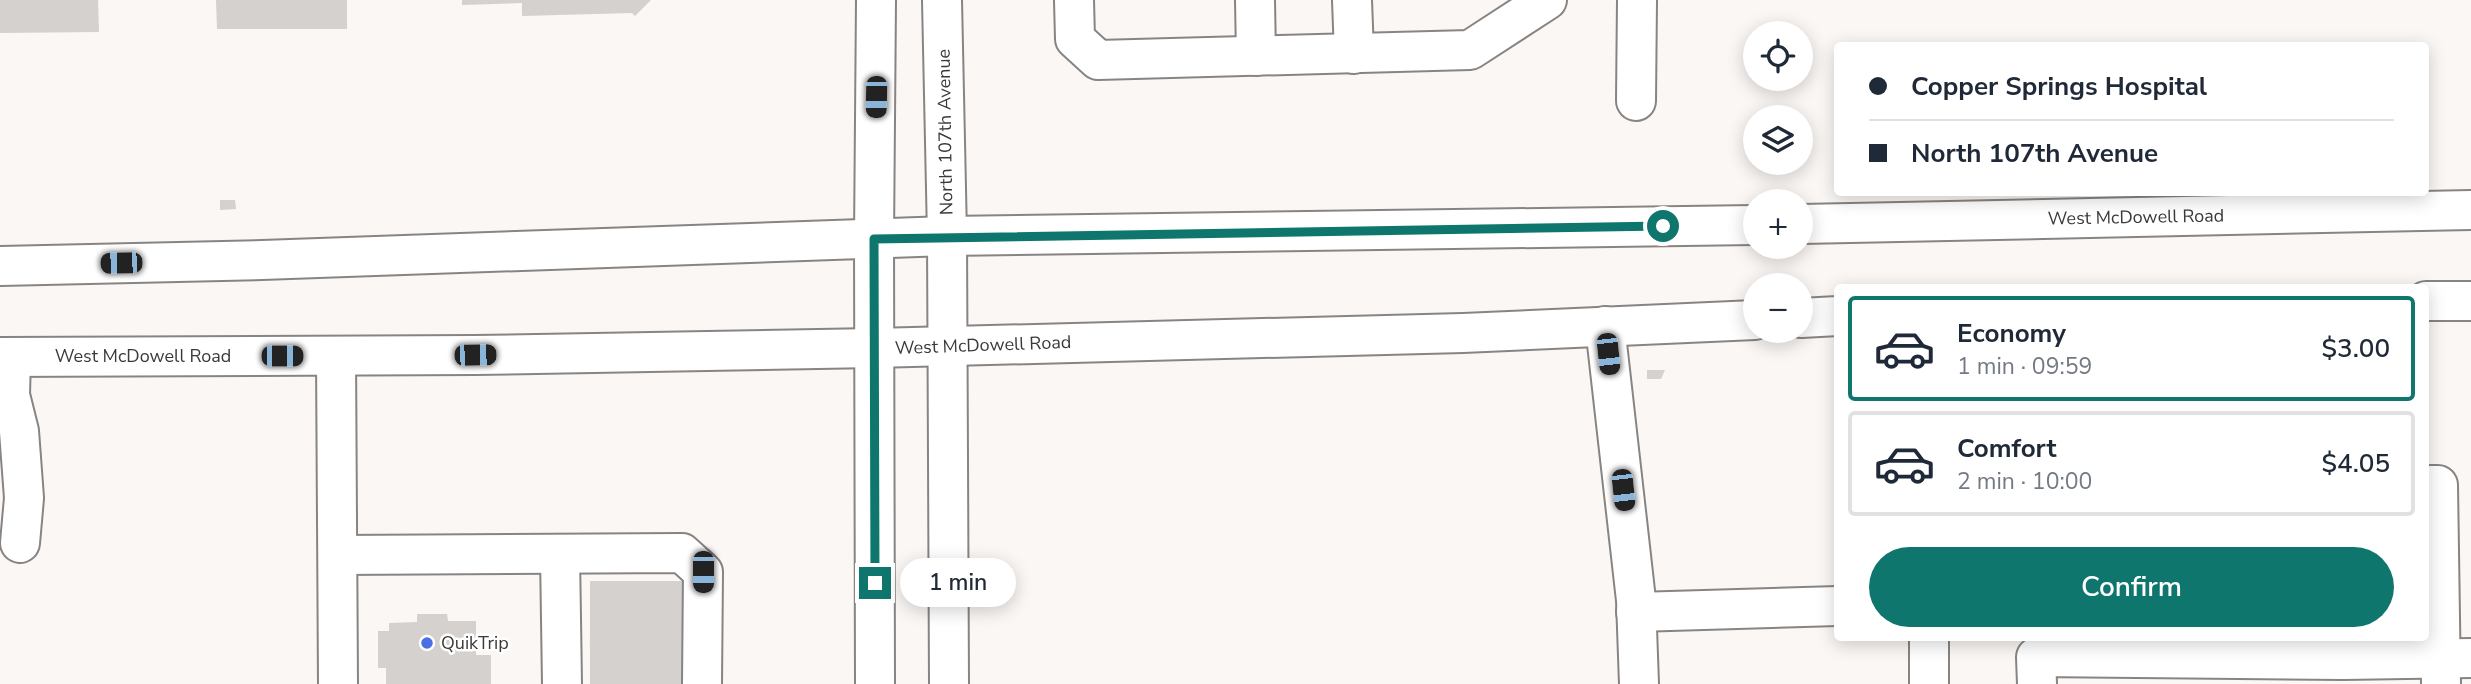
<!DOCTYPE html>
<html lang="en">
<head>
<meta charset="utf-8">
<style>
	:root { --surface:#fff; --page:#f2f2f3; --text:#1f2937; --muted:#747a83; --line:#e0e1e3; --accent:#0f766e }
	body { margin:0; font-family:"Nunito Sans",sans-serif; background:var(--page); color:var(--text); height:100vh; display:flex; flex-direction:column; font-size:26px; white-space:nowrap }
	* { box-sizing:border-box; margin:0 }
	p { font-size:23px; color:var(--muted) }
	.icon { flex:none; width:38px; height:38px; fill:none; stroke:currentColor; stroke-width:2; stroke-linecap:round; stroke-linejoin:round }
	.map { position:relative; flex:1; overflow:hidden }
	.drawer { position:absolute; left:1834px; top:284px; width:595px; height:357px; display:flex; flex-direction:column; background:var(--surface); border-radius:7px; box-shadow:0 4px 18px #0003 }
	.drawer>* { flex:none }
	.hud { position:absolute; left:1834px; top:42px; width:595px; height:154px; border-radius:7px; box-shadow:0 4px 18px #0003; display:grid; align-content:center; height:154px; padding:0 35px; background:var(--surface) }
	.fabs { position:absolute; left:1743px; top:21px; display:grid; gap:14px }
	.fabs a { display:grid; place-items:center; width:70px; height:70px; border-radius:50%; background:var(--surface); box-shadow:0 4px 18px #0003; font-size:35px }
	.end { position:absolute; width:32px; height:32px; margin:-16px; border:9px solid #0f766e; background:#fff; box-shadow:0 0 0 4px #fff }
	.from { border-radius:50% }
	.bubble { position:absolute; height:49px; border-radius:24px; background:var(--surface); box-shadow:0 4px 18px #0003; font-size:23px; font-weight:600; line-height:49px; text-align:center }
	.car { position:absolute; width:21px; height:42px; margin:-21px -10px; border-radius:9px; box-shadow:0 0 5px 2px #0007; background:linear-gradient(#222 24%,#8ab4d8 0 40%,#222 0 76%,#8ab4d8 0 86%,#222 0) }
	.hud b { display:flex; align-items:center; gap:24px; height:66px; font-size:26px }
	.hud b+b { border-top:2px solid var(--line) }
	.hud i { width:18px; height:18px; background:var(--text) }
	ul { padding:12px 0 0; list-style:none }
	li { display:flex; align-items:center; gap:21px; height:105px; margin:0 14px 10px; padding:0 21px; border:4px solid var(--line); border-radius:7px }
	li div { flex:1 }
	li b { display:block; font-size:26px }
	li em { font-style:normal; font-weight:600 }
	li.selected { border-color:var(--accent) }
	li>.icon { width:63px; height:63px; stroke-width:1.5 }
	.primary-button { display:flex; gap:14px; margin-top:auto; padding:14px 35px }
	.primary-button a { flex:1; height:80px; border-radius:42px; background:var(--accent); color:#fff; font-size:28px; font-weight:600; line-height:80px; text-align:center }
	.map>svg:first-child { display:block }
	.building { fill:#d5d1cf }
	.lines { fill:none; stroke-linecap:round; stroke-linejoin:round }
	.minor-tunnel { stroke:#d5d1cf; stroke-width:38; stroke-dasharray:38 19; stroke-linecap:butt }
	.minor-casing { stroke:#888482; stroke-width:42 }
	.major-casing { stroke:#888482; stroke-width:42 }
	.minor { stroke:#fff; stroke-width:38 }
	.major { stroke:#fff; stroke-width:38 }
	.route { stroke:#0f766e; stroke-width:9 }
	.poi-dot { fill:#4a71e4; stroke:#fff; stroke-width:2.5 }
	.labels { text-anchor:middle; stroke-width:5; stroke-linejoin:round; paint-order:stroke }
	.street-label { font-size:18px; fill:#3b3a39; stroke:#fff }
	.poi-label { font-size:18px; fill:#3b3a39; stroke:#fff; text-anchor:start }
</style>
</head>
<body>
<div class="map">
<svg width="2471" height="684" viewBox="0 0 2471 684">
	<rect width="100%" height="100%" fill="#fbf7f4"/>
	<g class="building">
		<polygon points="0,0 98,0 99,32 0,33"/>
		<polygon points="216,0 347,0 347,29 217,29"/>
		<polygon points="462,0 651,0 635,16 632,13 522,16 522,3 462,5"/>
		<polygon points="220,200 235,200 236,209 220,210"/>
		<polygon points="1647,370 1665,370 1661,379 1647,379"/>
		<rect x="590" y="581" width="94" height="103"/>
		<polygon points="417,614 447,614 448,621 476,621 476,655 491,655 491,684 386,684 386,668 378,668 378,631 389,631 389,623 417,622"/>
	</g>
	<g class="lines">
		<polyline class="minor-tunnel" points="590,628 684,629"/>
		<defs>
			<g id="minor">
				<polyline points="1074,0 1075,39 1098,60 1470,50 1547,0"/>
				<polyline points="1255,0 1256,56"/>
				<polyline points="1352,0 1354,54"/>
				<polyline points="1636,101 1637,0"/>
				<polyline points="1605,326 1636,600 1639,684"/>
				<polyline points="336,356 338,684"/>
				<polyline points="11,357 10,395 19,431 24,498 20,543"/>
				<polyline points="2426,485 2438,485 2441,684"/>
				<polyline points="560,554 562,684"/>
				<polyline points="338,555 682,553 703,572 702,684"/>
				<polyline points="1636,612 1838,606"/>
				<polyline points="1929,637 1929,684"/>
				<polyline points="2037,684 2036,657 2343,660 2471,658"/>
			</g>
			<g id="major">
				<polyline points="942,0 947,236 949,684"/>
				<polyline points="1801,224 2471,210"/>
				<polyline points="0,266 262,260 947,236 1755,225"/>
				<polyline points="2426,301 2471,301"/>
				<polyline points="1801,318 1838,316"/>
				<polyline points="0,357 475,355 874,348 1463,333 1755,320"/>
				<polyline points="875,684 874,239 876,0"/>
			</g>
		</defs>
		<use href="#minor" class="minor-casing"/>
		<use href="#major" class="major-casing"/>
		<use href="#minor" class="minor"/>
		<use href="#major" class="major"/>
	</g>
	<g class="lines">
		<polyline class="route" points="875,583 874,239 1663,226"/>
	</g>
	<circle class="poi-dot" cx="427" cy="643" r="7"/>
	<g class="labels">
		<g class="street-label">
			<text transform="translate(945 132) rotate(-91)" y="6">North 107th Avenue</text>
			<text transform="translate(2136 217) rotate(-1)" y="6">West McDowell Road</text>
			<text transform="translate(983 345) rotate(-2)" y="6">West McDowell Road</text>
			<text x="143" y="362">West McDowell Road</text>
		</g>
		<g class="poi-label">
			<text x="441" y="649">QuikTrip</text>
		</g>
	</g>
</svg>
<div class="fabs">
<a><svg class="icon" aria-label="locate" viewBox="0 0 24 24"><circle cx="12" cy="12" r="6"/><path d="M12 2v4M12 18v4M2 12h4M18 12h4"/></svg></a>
<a><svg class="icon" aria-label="layers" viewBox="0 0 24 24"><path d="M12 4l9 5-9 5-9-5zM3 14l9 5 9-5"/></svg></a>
<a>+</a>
<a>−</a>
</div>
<i class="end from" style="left:1663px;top:226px"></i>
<i class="end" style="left:875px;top:583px"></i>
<div class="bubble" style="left:900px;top:558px;width:116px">1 min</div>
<i class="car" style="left:876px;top:97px;rotate:181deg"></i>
<i class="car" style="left:121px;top:263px;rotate:269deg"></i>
<i class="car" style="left:1608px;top:354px;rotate:174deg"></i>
<i class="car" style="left:475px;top:355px;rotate:89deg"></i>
<i class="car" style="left:282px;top:356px;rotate:90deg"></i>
<i class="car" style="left:1623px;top:490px;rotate:174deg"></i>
<i class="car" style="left:703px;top:572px;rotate:180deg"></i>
<div class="hud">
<b><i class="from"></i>Copper Springs Hospital</b>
<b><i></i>North 107th Avenue</b>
</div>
<section class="drawer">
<ul>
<li class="selected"><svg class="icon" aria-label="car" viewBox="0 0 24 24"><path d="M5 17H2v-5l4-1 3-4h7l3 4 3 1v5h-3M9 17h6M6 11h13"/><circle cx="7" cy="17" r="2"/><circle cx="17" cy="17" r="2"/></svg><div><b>Economy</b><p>1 min · 09:59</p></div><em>$3.00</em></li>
<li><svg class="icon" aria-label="car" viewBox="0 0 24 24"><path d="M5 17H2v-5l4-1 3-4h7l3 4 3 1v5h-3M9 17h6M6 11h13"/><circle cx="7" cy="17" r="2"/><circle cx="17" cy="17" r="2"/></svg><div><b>Comfort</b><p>2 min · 10:00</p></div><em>$4.05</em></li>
</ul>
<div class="primary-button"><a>Confirm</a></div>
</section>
</div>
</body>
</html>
